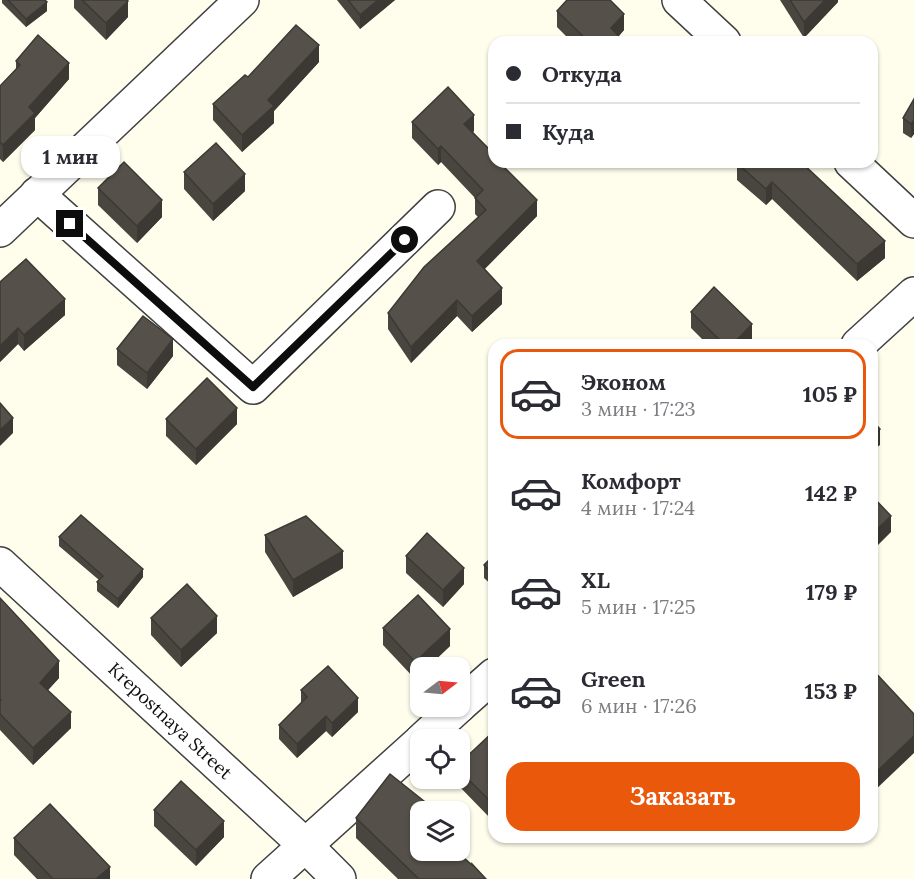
<!DOCTYPE html>
<html lang="ru">
<head>
<meta charset="utf-8">
<style>
	:root { --surface:#fff; --page:#f2f2f3; --text:#2b2b33; --muted:#7c7c81; --line:#e1e1e2; --accent:#ea580c }
	body { margin:0; font-family:Lora,serif; background:var(--page); color:var(--text); height:100vh; display:flex; flex-direction:column; font-size:22px; white-space:nowrap }
	* { box-sizing:border-box; margin:0 }
	p { font-size:20px; color:var(--muted) }
	.icon { flex:none; width:33px; height:33px; fill:none; stroke:currentColor; stroke-width:2; stroke-linecap:round; stroke-linejoin:round }
	.map { position:relative; flex:1; overflow:hidden }
	.panel { position:absolute; left:488px; top:339px; width:390px; height:504px; display:flex; flex-direction:column; background:var(--surface); border-radius:18px; box-shadow:0 2px 4px #0004 }
	.panel>* { flex:none }
	.top-card { position:absolute; left:488px; top:36px; width:390px; height:132px; border-radius:18px; box-shadow:0 2px 4px #0004; display:grid; align-content:center; height:132px; padding:0 18px; background:var(--surface) }
	.needle { width:39px; rotate:74deg }
	.buttons { position:absolute; left:410px; top:657px; display:grid; gap:12px }
	.buttons a { display:grid; place-items:center; width:60px; height:60px; border-radius:12px; background:var(--surface); box-shadow:0 2px 4px #0004; font-size:30px }
	.end { position:absolute; width:27px; height:27px; margin:-14px; border:8px solid #0d0d0d; background:#fff; box-shadow:0 0 0 3px #fff }
	.from { border-radius:50% }
	.bubble { position:absolute; height:42px; border-radius:18px; background:var(--surface); box-shadow:0 2px 4px #0004; font-size:20px; font-weight:800; line-height:42px; text-align:center }
	.top-card b { display:flex; align-items:center; gap:21px; height:57px; font-size:22px }
	.top-card b+b { border-top:2px solid var(--line) }
	.top-card i { width:15px; height:15px; background:var(--text) }
	ul { padding:10px 0 0; list-style:none }
	li { display:flex; align-items:center; gap:18px; height:90px; margin:0 12px 9px; padding:0 6px; border:3px solid transparent; border-radius:18px }
	li div { flex:1 }
	li b { display:block; font-size:22px }
	li em { font-style:normal; font-weight:800 }
	li.on { border-color:var(--accent) }
	li>.icon { width:54px; height:54px; stroke-width:1.5 }
	.button { display:flex; gap:12px; margin-top:auto; padding:12px 18px }
	.button a { flex:1; height:69px; border-radius:18px; background:var(--accent); color:#fff; font-size:24px; font-weight:800; line-height:69px; text-align:center }
	.map>svg:first-child { display:block }
	.lines { fill:none; stroke-linecap:round; stroke-linejoin:round }
	.minor-casing { stroke:#404040; stroke-width:36 }
	.minor { stroke:#fff; stroke-width:33 }
	.wall { fill:#49453f }
	.shaded-wall { fill:#3c3833 }
	.building { fill:#555049; stroke:#3c3833; stroke-width:1.5 }
	.route { stroke:#0d0d0d; stroke-width:8 }
	.labels { text-anchor:middle; stroke-width:6; stroke-linejoin:round; paint-order:stroke }
	.street-label { font-size:18px; fill:#0d0d0d; stroke:#fff }
</style>
</head>
<body>
<div class="map">
<svg width="914" height="879" viewBox="0 0 914 879">
	<rect width="100%" height="100%" fill="#fffeed"/>
	<g class="lines">
		<defs>
			<g id="minor">
				<polyline points="679,0 724,42"/>
				<polyline points="851,162 914,221"/>
				<polyline points="37,194 253,387 438,207"/>
				<polyline points="0,230 242,0"/>
				<polyline points="858,345 914,294"/>
				<polyline points="0,564 305,845 339,879"/>
				<polyline points="459,706 494,675"/>
				<polyline points="422,740 459,706"/>
				<polyline points="268,879 420,742"/>
			</g>
		</defs>
		<use href="#minor" class="minor-casing"/>
		<use href="#minor" class="minor"/>
	</g>
	<g class="wall">
		<polygon points="2,0 45,0 47,11 26,27 2,3"/>
		<polygon points="74,0 127,0 128,17 106,40 74,8"/>
		<polygon points="337,0 395,0 360,29"/>
		<polygon points="780,0 838,0 838,2 804,38"/>
		<polygon points="557,11 624,30 619,36 624,42 572,42 557,27"/>
		<polygon points="16,61 69,79 35,118 35,130 3,162 0,159 0,86 16,70"/>
		<polygon points="319,62 274,111 274,123 242,152 213,120 213,104 248,77"/>
		<polygon points="914,99 914,134 911,138 903,133 903,118"/>
		<polygon points="412,122 474,131 473,132 493,153 494,162 537,216 484,269 502,304 472,332 457,316 411,363 388,329 388,313 478,217 475,214 475,198 441,162 438,165 412,138"/>
		<polygon points="801,162 885,258 857,281 772,199 766,205 737,180 737,163"/>
		<polygon points="184,172 245,191 213,221 184,189"/>
		<polygon points="98,188 162,217 137,243 98,205"/>
		<polygon points="0,282 65,315 24,351 18,344 0,362"/>
		<polygon points="691,312 752,341 748,345 708,345 691,328"/>
		<polygon points="117,349 173,356 147,389 117,365"/>
		<polygon points="166,419 237,424 196,465 166,436"/>
		<polygon points="265,535 343,568 293,597 265,552"/>
		<polygon points="59,537 143,577 118,608 97,591 97,582 99,580 59,546"/>
		<polygon points="494,555 494,587 484,578 484,565"/>
		<polygon points="406,556 464,584 443,607 406,573"/>
		<polygon points="0,598 59,678 48,690 71,728 33,765 0,730"/>
		<polygon points="151,618 217,633 181,667 151,635"/>
		<polygon points="383,628 450,646 415,679 383,645"/>
		<polygon points="301,690 358,712 332,737 326,731 297,758 279,739 279,725 301,703"/>
		<polygon points="494,731 492,820 456,783 456,778 459,778 459,764"/>
		<polygon points="154,810 224,837 196,866 154,826"/>
		<polygon points="425,812 420,850 486,879 398,879 356,838 356,818"/>
		<polygon points="14,838 110,879 37,879 14,855"/>
	</g>
	<g class="shaded-wall">
		<polygon points="378,0 395,0 360,29 360,15"/>
		<polygon points="825,0 838,0 838,2 804,38 804,22"/>
		<polygon points="128,1 128,17 106,40 106,23"/>
		<polygon points="47,2 47,11 26,27 26,19"/>
		<polygon points="624,14 624,30 613,42 611,28"/>
		<polygon points="319,45 319,62 274,111 274,123 242,152 242,135 268,100"/>
		<polygon points="69,63 69,79 35,118 35,130 3,162 3,145 29,107"/>
		<polygon points="474,115 474,131 464,140 464,124"/>
		<polygon points="914,120 914,134 911,138 911,124"/>
		<polygon points="441,146 441,162 438,165 438,149"/>
		<polygon points="245,174 245,191 213,221 213,204"/>
		<polygon points="772,182 772,199 766,205 766,189"/>
		<polygon points="162,200 162,217 137,243 137,226"/>
		<polygon points="537,200 537,216 477,277 477,261"/>
		<polygon points="885,241 885,258 857,281 857,264"/>
		<polygon points="502,288 502,304 472,332 472,316"/>
		<polygon points="65,299 65,315 24,351 24,335"/>
		<polygon points="457,300 457,316 411,363 411,347"/>
		<polygon points="752,324 752,341 748,345 732,345"/>
		<polygon points="18,328 18,344 0,362 0,346"/>
		<polygon points="173,339 173,356 147,389 147,373"/>
		<polygon points="237,408 237,424 196,465 196,449"/>
		<polygon points="13,418 13,433 0,446 0,430"/>
		<polygon points="880,429 880,445 872,451 872,434"/>
		<polygon points="891,516 891,532 872,551 872,534"/>
		<polygon points="343,551 343,568 293,597 293,580"/>
		<polygon points="464,568 464,584 443,607 443,590"/>
		<polygon points="143,569 143,577 118,608 118,599"/>
		<polygon points="217,616 217,633 181,667 181,650"/>
		<polygon points="450,629 450,646 427,668 420,668 420,674 415,679 415,662"/>
		<polygon points="59,661 59,678 40,699 40,683"/>
		<polygon points="358,698 358,712 332,737 332,723"/>
		<polygon points="71,712 71,728 33,765 33,748"/>
		<polygon points="326,716 326,731 297,758 297,744"/>
		<polygon points="914,736 914,753 872,793 872,776"/>
		<polygon points="875,799 875,816 872,818 872,802"/>
		<polygon points="494,801 494,818 492,820 492,803"/>
		<polygon points="425,802 425,812 420,812 420,830 417,815"/>
		<polygon points="224,821 224,837 196,866 196,850"/>
		<polygon points="110,867 110,879 96,879"/>
	</g>
	<g class="building">
		<polygon points="8,0 45,0 47,2 26,19"/>
		<polygon points="82,0 127,0 128,1 106,23"/>
		<polygon points="348,0 378,0 360,15"/>
		<polygon points="567,0 610,0 624,14 611,28 624,42 589,42 557,11"/>
		<polygon points="790,0 825,0 804,22"/>
		<polygon points="296,25 319,45 268,100 274,106 242,135 213,104 245,75 248,77"/>
		<polygon points="38,35 69,63 29,107 35,113 3,145 0,142 0,86 20,65 16,61"/>
		<polygon points="448,87 474,115 464,124 493,153 492,154 494,156 494,162 499,162 537,200 477,261 502,288 472,316 457,300 411,347 388,313 424,267 486,210 475,198 483,190 441,146 438,149 412,122"/>
		<polygon points="914,99 914,120 911,124 903,118"/>
		<polygon points="216,143 245,174 213,204 184,172"/>
		<polygon points="124,162 162,200 137,226 98,188"/>
		<polygon points="738,162 801,162 885,241 857,264 772,182 766,189 737,163"/>
		<polygon points="26,259 65,299 24,335 18,328 0,346 0,282"/>
		<polygon points="714,287 752,324 732,345 725,345 691,312"/>
		<polygon points="143,316 173,339 147,373 117,349"/>
		<polygon points="207,378 237,408 196,449 166,419"/>
		<polygon points="0,403 13,418 0,430"/>
		<polygon points="872,420 880,429 872,434"/>
		<polygon points="872,496 891,516 872,534"/>
		<polygon points="81,515 143,569 118,599 97,582 103,576 59,537"/>
		<polygon points="306,516 343,551 293,580 265,535"/>
		<polygon points="427,533 464,568 443,590 406,556"/>
		<polygon points="494,555 494,574 484,565"/>
		<polygon points="187,584 217,616 181,650 151,618"/>
		<polygon points="418,595 450,629 415,662 383,628"/>
		<polygon points="0,598 59,661 40,683 71,712 33,748 0,714 0,701 1,700 0,699"/>
		<polygon points="328,666 358,698 332,723 326,716 297,744 279,725 307,697 301,690"/>
		<polygon points="872,669 914,714 914,736 872,776"/>
		<polygon points="494,731 494,801 492,803 459,770 459,764"/>
		<polygon points="390,774 425,802 417,815 420,818 420,850 455,850 472,865 472,864 486,879 419,879 356,818"/>
		<polygon points="181,781 224,821 196,850 154,810"/>
		<polygon points="50,804 110,867 96,879 53,879 14,838"/>
	</g>
	<g class="lines">
		<polyline class="route" points="70,224 253,387 405,240"/>
	</g>
	<g class="labels">
		<g class="street-label">
			<text transform="translate(170 721) rotate(43)" y="6">Krepostnaya Street</text>
		</g>
	</g>
</svg>
<div class="buttons">
<a><svg class="needle" viewBox="-14 -14 28 28"><path d="M0-13l5 13h-10z" fill="#e53935"/><path d="M0 13l5-13h-10z" fill="#7c7c81"/></svg></a>
<a><svg class="icon" aria-label="locate" viewBox="0 0 24 24"><circle cx="12" cy="12" r="6"/><path d="M12 2v4M12 18v4M2 12h4M18 12h4"/></svg></a>
<a><svg class="icon" aria-label="layers" viewBox="0 0 24 24"><path d="M12 4l9 5-9 5-9-5zM3 14l9 5 9-5"/></svg></a>
</div>
<i class="end from" style="left:405px;top:240px"></i>
<i class="end" style="left:70px;top:224px"></i>
<div class="bubble" style="left:21px;top:136px;width:99px">1 мин</div>
<div class="top-card">
<b><i class="from"></i>Откуда</b>
<b><i></i>Куда</b>
</div>
<section class="panel">
<ul>
<li class="on"><svg class="icon" aria-label="car" viewBox="0 0 24 24"><path d="M5 17H2v-5l4-1 3-4h7l3 4 3 1v5h-3M9 17h6M6 11h13"/><circle cx="7" cy="17" r="2"/><circle cx="17" cy="17" r="2"/></svg><div><b>Эконом</b><p>3 мин · 17:23</p></div><em>105 ₽</em></li>
<li><svg class="icon" aria-label="car" viewBox="0 0 24 24"><path d="M5 17H2v-5l4-1 3-4h7l3 4 3 1v5h-3M9 17h6M6 11h13"/><circle cx="7" cy="17" r="2"/><circle cx="17" cy="17" r="2"/></svg><div><b>Комфорт</b><p>4 мин · 17:24</p></div><em>142 ₽</em></li>
<li><svg class="icon" aria-label="car" viewBox="0 0 24 24"><path d="M5 17H2v-5l4-1 3-4h7l3 4 3 1v5h-3M9 17h6M6 11h13"/><circle cx="7" cy="17" r="2"/><circle cx="17" cy="17" r="2"/></svg><div><b>XL</b><p>5 мин · 17:25</p></div><em>179 ₽</em></li>
<li><svg class="icon" aria-label="car" viewBox="0 0 24 24"><path d="M5 17H2v-5l4-1 3-4h7l3 4 3 1v5h-3M9 17h6M6 11h13"/><circle cx="7" cy="17" r="2"/><circle cx="17" cy="17" r="2"/></svg><div><b>Green</b><p>6 мин · 17:26</p></div><em>153 ₽</em></li>
</ul>
<div class="button"><a>Заказать</a></div>
</section>
</div>
</body>
</html>
